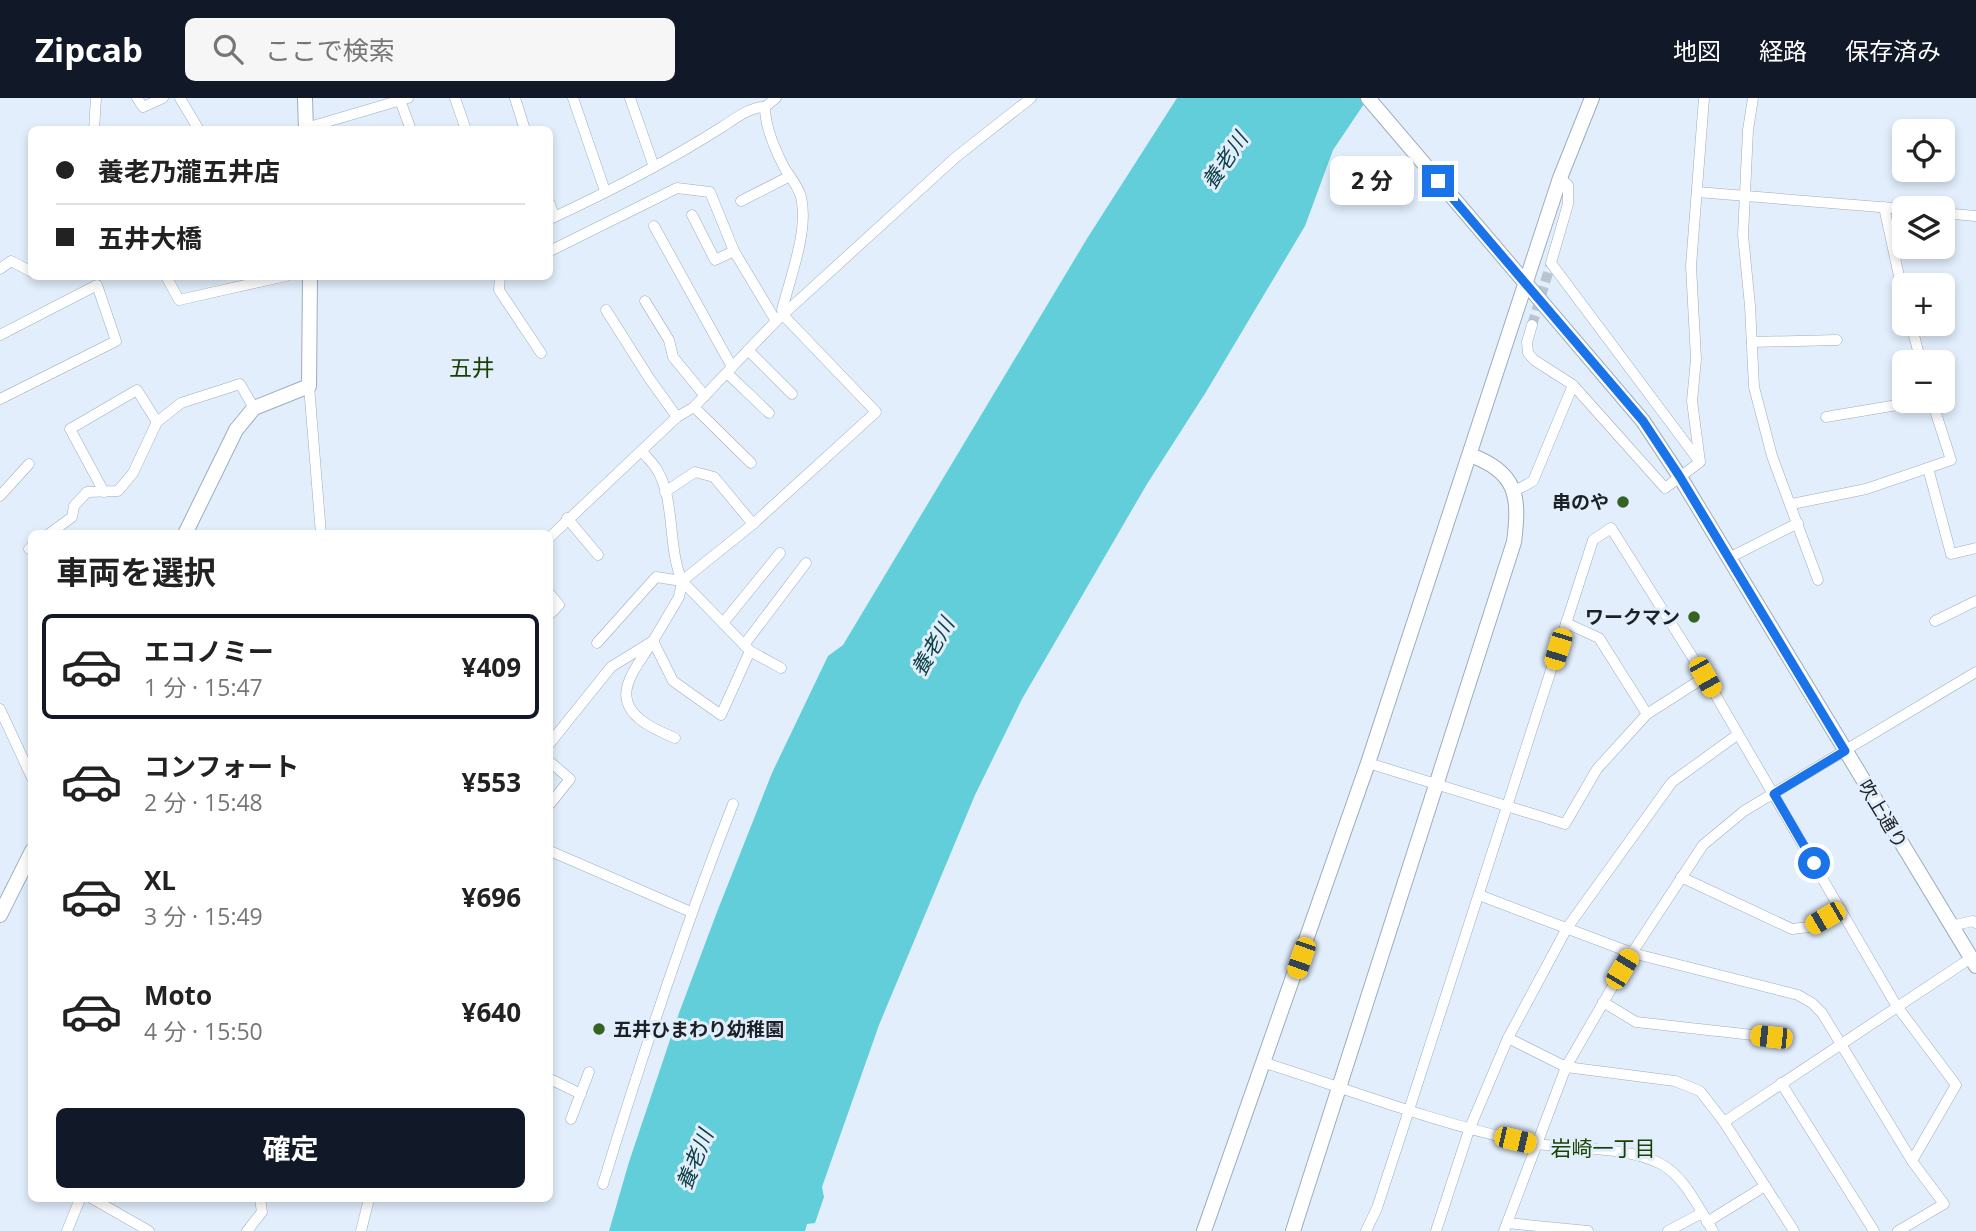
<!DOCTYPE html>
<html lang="ja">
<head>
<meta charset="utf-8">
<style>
	:root { --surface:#fff; --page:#f6f6f6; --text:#222; --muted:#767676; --line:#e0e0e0; --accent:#111827 }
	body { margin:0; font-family:"Open Sans","Noto Sans JP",sans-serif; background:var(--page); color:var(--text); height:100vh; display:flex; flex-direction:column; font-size:26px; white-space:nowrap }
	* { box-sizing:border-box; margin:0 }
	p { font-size:23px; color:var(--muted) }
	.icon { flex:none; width:38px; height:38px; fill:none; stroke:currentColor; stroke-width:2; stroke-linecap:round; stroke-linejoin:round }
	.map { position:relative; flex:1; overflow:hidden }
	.details { position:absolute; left:28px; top:432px; width:525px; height:672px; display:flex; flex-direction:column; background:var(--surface); border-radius:10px; box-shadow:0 4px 10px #0003 }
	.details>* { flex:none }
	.hud { position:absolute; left:28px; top:28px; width:525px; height:154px; border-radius:10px; box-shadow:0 4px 10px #0003; display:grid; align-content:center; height:154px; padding:0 28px; background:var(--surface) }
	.fabs { position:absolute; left:1892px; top:21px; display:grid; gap:14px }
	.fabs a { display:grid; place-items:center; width:63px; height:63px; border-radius:10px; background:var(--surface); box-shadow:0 4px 10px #0003; font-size:35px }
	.end { position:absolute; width:32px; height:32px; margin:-16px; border:9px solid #1a73e8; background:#fff; box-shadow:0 0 0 4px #fff }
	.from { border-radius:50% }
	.bubble { position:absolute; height:49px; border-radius:10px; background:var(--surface); box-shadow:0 4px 10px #0003; font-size:23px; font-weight:700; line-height:49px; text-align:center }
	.car { position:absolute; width:21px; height:42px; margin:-21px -10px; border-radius:9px; box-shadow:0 0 5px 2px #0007; background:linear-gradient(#f5c518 24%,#345 0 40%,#f5c518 0 76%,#345 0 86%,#f5c518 0) }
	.hud b { display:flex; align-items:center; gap:24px; height:66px; font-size:26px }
	.hud b+b { border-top:2px solid var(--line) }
	.hud i { width:18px; height:18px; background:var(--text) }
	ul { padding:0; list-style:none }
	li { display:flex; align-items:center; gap:21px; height:105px; margin:0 14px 10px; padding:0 14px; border:4px solid transparent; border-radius:10px }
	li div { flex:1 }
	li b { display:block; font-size:26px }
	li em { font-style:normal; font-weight:700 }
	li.on { border-color:var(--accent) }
	li>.icon { width:63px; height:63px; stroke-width:1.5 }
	h2 { padding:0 28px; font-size:32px; line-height:84px }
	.button { display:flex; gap:14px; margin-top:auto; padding:14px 28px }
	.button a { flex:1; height:80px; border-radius:10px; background:var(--accent); color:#fff; font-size:28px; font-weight:700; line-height:80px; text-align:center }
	header { display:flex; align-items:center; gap:42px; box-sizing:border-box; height:98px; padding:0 35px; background:var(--accent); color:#fff }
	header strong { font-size:33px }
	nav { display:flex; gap:38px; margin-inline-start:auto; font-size:24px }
	.search { width:490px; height:63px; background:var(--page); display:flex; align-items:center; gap:18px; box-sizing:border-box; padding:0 24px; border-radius:10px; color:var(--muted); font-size:26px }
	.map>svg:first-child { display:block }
	.water { fill:#61ceda }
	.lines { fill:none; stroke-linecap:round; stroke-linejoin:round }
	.street-tunnel { stroke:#bac5d2; stroke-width:10; stroke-dasharray:10 5; stroke-linecap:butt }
	.street-casing { stroke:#9eadbd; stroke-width:11 }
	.secondary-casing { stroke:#9eadbd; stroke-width:16 }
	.street { stroke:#fff; stroke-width:10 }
	.secondary { stroke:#fff; stroke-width:14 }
	.route { stroke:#1a73e8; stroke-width:9 }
	.poi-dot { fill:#366322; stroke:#e2eefc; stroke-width:2.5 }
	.labels { text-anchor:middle; stroke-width:6; stroke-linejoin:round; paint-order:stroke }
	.poi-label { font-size:19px; font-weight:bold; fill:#1c2128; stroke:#e2eefc; text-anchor:end }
	.street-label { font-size:19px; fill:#1c2128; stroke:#e2eefc }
	.water-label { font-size:21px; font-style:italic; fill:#0e4146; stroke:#e2eefc }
	.neighbourhood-label { font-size:21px; fill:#194101; stroke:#e2eefc }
	.quarter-label { font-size:23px; fill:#194101; stroke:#e2eefc }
</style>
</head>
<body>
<header>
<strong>Zipcab</strong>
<div class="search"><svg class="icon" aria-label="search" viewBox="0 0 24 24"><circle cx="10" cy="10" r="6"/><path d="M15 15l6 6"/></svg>ここで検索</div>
<nav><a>地図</a><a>経路</a><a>保存済み</a></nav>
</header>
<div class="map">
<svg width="1976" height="1133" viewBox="0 0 1976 1133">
	<rect width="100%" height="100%" fill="#e2eefc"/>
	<polygon class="water" points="1177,0 1368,0 1333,52 1305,128 1206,294 1147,386 1022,601 975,697 879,927 822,1089 824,1099 815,1125 807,1126 805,1133 609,1133 629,1064 679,915 717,814 772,675 828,558 843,547 1088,139"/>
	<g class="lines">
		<polyline class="street-tunnel" points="1532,227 1551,165"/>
		<defs>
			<g id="street">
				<polyline points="137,0 143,9 163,0"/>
				<polyline points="180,0 199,32"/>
				<polyline points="455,0 466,32"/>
				<polyline points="515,0 525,32"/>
				<polyline points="573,0 605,93"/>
				<polyline points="630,0 654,69"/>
				<polyline points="1753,0 1748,32 1743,137 1750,208 1754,289 1772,358 1818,482"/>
				<polyline points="400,2 411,32"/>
				<polyline points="306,30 408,0"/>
				<polyline points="94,32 96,0"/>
				<polyline points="1560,80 1568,87 1568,106 1551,165 1699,363"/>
				<polyline points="1697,94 1904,111"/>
				<polyline points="741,103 790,78"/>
				<polyline points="550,106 554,119"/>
				<polyline points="1884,109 1904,201"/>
				<polyline points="1942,115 1976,118"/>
				<polyline points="692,117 715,162 734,153 776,223"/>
				<path d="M550,121c58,-27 117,-57 172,-92 11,-7 29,-21 43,-20"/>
				<polyline points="654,128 732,269"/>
				<polyline points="550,153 677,90 710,94 734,153"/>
				<polyline points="0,171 11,163 32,174"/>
				<polyline points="166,178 179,202 286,178"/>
				<polyline points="500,178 499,192 541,255"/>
				<polyline points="645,203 669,242 673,259 705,298"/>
				<polyline points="606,212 649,280 677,319"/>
				<polyline points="1911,226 1921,264"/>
				<polyline points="1532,227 1527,244 1528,255 1534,262 1573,287 1665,390 1700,364 1692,303 1696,261 1691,168 1704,0"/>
				<polyline points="0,237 97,187 116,243 0,301"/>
				<polyline points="1752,244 1837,242"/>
				<polyline points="748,252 792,296"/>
				<polyline points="727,275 769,315"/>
				<polyline points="309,288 321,436"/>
				<polyline points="694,309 751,365"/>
				<polyline points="1826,319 1921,303"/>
				<path d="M642,353c4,6 10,11 14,17 20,31 11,78 26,113l68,70 31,17"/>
				<polyline points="1928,370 1951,456 1976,450"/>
				<polyline points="104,394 70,331 137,292 157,324"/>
				<polyline points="665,394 695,374 714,379 753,426"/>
				<polyline points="1513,394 1533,383 1573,287"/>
				<polyline points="0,398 29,366"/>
				<polyline points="1792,406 1866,391 1951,362 1932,303"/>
				<polyline points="567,420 598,457"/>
				<polyline points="49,436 72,419 74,408 87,394 118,393 133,375 157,324 181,305 240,286 254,310"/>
				<polyline points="550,439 677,319 694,309 776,223 956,59 1031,0"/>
				<polyline points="29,451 32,449"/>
				<polyline points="1729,460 1798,425"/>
				<polyline points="550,496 559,507 550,516"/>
				<polyline points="1935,523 1976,503"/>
				<polyline points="723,525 780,455"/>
				<polyline points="1566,525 1599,540 1647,616"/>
				<polyline points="653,543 673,583 721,617 750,553"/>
				<polyline points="597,545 656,479 682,483"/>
				<path d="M651,546c-8,13 -19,26 -23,40 -10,30 25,45 47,54"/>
				<polyline points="744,547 806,465"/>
				<polyline points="0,611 32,680"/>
				<path d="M550,645l61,-76 42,-26 26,-44 3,-16 71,-57 123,-112 -92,-96 -2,-6c8,-32 27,-80 19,-113 -3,-11 -10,-19 -16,-28 -10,-19 -20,-41 -20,-62l11,-9"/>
				<polyline points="550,664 570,681 550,706"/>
				<polyline points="1368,665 1565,726 1597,671 1647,616 1705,579"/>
				<polyline points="550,753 691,814"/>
				<polyline points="1681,779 1792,831 1809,829 1841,811"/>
				<polyline points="1479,797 1632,855 1798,897 1812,905 1822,915 1912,1063 1944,1106 1898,1133"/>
				<polyline points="1951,828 1973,823 1976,825"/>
				<polyline points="1603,904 1636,924 1771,939"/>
				<polyline points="1508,940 1566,969 1675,983 1700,993 1724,1024 1794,1133"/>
				<path d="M1265,965c85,27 168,59 255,78 43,10 103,3 141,23 24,13 38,45 52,67"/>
				<polyline points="550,981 581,996"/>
				<polyline points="1781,985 1874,1133"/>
				<polyline points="571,1021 589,974"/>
				<polyline points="1724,1024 1971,860"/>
				<path d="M603,1086c39,-128 81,-255 130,-380"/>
				<polyline points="93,1101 149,1133"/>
				<polyline points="1707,1124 1765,1088"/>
				<polyline points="1507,1125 1588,1133"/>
				<polyline points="67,1133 80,1101"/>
				<polyline points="247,1133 262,1114 260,1101"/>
				<polyline points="361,1133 369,1101"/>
				<polyline points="1366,1133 1377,1110 1409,1012 1593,442 1611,430 1705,579 1896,907 1956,987 1912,1063"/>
				<polyline points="1436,1133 1469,1032 1508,940 1567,830 1672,684 1737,637"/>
				<polyline points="1504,1133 1566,969 1632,855 1703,747 1744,713 1976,574"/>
				<polyline points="1668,1133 1702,1115"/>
			</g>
			<g id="secondary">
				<polyline points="305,0 306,32"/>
				<polyline points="1368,0 1643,323 1680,379 1976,868"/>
				<polyline points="185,436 236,332 254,310 309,288 310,178"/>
				<polyline points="0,817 32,753"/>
				<polyline points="1204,1133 1368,665 1560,80 1592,0"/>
				<path d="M1293,1133l221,-689c6,-46 3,-70 -44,-87"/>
			</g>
		</defs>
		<use href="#street" class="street-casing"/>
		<use href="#secondary" class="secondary-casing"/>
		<use href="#street" class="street"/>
		<use href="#secondary" class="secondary"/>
	</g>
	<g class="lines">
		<polyline class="route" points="1438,83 1643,323 1680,379 1845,653 1774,696 1814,765"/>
	</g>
	<g class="poi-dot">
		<circle cx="1623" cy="404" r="7"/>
		<circle cx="1694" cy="519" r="7"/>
		<circle cx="599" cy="931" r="7"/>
	</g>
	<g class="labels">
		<g class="poi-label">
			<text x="1609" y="411">串のや</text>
			<text x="1680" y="526">ワークマン</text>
			<text x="613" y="938" text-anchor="start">五井ひまわり幼稚園</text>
		</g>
		<g class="street-label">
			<text transform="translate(1883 716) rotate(59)" y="7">吹上通り</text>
		</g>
		<g class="water-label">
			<text transform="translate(1225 63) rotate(-56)" y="7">養老川</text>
			<text transform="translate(933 549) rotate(-60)" y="7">養老川</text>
			<text transform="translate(695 1062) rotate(-68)" y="7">養老川</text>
		</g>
		<g class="neighbourhood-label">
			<text x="1603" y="1058">岩崎一丁目</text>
		</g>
		<g class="quarter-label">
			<text x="472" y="278">五井</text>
		</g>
	</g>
</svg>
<div class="fabs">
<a><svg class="icon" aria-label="locate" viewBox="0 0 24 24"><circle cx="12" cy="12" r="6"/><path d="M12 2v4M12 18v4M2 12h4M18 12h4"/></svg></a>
<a><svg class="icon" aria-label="layers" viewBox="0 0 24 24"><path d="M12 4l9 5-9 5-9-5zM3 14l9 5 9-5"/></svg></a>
<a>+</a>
<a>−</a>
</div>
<i class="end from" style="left:1814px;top:765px"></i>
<i class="end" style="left:1438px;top:83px"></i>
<div class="bubble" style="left:1330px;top:58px;width:84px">2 分</div>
<i class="car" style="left:1558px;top:551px;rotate:197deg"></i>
<i class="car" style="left:1705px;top:579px;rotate:151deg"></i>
<i class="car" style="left:1825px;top:820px;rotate:240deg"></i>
<i class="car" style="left:1301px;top:860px;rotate:199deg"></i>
<i class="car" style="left:1622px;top:871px;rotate:31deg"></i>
<i class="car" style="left:1771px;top:939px;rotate:276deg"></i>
<i class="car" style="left:1515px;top:1042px;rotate:103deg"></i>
<div class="hud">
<b><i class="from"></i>養老乃瀧五井店</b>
<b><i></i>五井大橋</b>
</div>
<section class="details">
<h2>車両を選択</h2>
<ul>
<li class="on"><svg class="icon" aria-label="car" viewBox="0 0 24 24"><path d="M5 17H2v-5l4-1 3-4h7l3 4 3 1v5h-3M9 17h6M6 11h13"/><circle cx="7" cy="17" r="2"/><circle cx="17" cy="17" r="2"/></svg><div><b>エコノミー</b><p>1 分 · 15:47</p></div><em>¥409</em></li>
<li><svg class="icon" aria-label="car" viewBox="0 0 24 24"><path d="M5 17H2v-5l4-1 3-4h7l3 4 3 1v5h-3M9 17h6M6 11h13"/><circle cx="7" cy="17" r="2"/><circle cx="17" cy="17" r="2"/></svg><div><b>コンフォート</b><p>2 分 · 15:48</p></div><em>¥553</em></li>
<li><svg class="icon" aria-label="car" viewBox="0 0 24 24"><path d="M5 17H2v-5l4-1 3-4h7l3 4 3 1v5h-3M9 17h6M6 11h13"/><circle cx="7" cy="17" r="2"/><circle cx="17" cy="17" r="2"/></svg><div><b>XL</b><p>3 分 · 15:49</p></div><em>¥696</em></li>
<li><svg class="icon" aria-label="car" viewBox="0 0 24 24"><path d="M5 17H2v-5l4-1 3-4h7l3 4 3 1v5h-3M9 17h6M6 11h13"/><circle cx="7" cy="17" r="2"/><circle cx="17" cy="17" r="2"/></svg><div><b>Moto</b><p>4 分 · 15:50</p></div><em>¥640</em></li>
</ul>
<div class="button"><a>確定</a></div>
</section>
</div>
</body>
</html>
